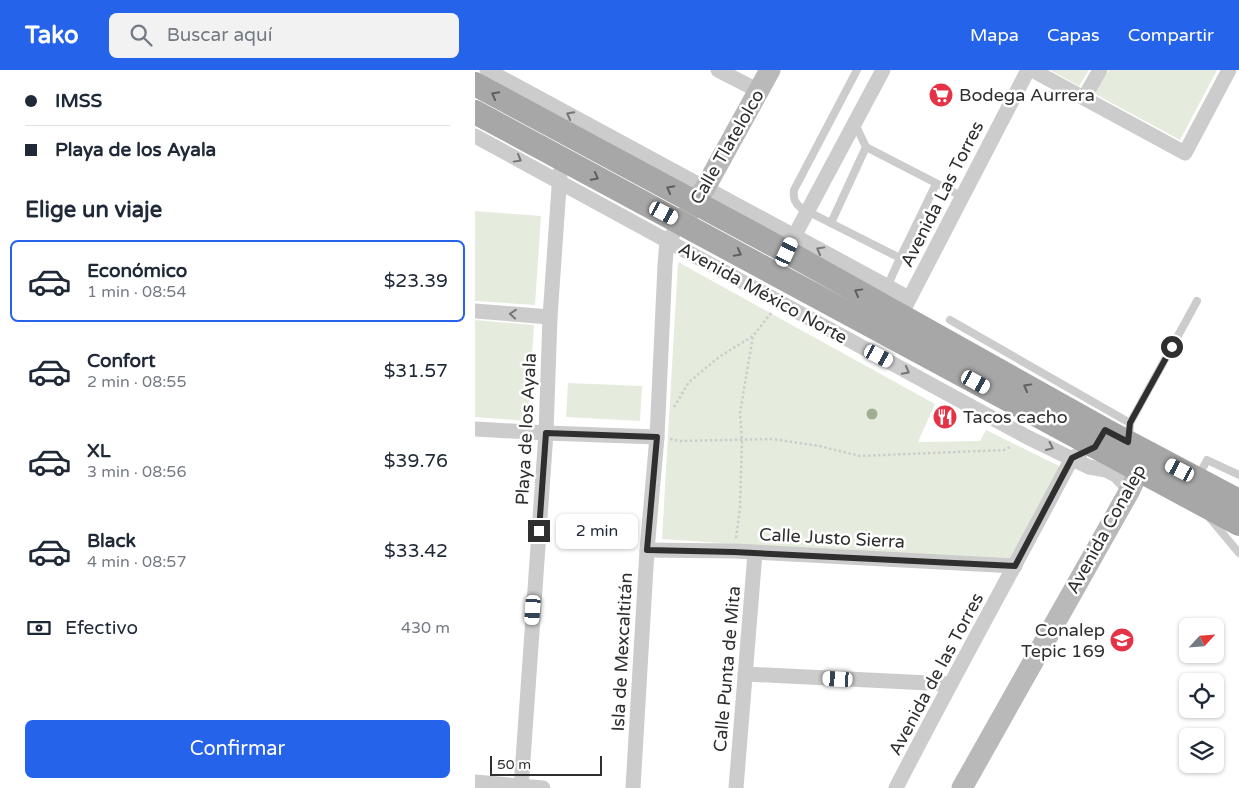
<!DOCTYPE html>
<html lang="es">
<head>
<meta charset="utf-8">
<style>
	:root { --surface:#fff; --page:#f2f2f3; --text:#1f2937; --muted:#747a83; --line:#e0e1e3; --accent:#2563eb }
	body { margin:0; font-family:"Varela Round",sans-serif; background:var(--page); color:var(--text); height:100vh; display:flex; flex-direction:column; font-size:19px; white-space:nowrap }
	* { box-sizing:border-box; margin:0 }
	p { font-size:16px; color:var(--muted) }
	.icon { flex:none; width:28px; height:28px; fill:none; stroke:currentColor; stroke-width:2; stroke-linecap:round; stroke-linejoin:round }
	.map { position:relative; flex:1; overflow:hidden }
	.drawer { display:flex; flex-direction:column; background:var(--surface); width:475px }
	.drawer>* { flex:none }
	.banner { display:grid; align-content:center; height:110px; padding:0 25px; background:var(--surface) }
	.needle { width:32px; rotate:64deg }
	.tools { position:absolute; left:704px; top:548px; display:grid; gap:10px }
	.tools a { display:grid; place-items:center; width:45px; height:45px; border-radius:8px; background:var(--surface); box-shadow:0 1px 4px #0004; font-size:25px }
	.scale { position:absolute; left:15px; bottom:12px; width:112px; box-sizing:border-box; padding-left:5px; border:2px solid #2f2f2f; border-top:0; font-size:14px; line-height:18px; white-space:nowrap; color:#2f2f2f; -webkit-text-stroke:4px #fff; paint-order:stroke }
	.end { position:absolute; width:22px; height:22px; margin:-11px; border:6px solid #2f2f2f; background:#fff; box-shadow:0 0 0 2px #fff }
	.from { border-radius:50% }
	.bubble { position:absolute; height:35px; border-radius:8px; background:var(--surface); box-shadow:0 1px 4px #0004; font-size:16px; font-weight:600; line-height:35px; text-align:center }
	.car { position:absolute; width:15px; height:30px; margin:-15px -8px; border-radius:6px; box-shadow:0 0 4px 1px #0007; background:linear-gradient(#fff 24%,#345 0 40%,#fff 0 76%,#345 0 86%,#fff 0) }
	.banner b { display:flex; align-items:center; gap:18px; height:48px; font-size:19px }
	.banner b+b { border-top:1px solid var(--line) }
	.banner i { width:12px; height:12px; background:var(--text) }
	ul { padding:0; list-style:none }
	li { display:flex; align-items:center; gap:15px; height:82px; margin:0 10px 8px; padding:0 15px; border:2px solid transparent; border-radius:8px }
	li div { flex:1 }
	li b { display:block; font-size:19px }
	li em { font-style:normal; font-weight:600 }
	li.active { border-color:var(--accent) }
	li>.icon { width:45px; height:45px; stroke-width:1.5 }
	h2 { padding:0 25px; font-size:22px; line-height:60px }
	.pay { display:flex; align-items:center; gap:12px; height:55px; padding:0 25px; font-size:19px }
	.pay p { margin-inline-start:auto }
	.action { display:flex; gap:10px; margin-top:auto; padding:10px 25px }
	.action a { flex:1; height:58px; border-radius:8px; background:var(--accent); color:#fff; font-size:20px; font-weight:600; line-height:58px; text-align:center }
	header { display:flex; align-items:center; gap:30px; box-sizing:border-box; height:70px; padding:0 25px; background:var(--accent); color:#fff }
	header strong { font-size:24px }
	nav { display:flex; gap:28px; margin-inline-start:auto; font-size:18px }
	.search { width:350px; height:45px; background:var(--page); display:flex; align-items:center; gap:12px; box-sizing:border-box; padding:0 18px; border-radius:8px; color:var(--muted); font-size:19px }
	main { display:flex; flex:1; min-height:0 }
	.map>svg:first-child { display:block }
	.green { fill:#e5ecdd }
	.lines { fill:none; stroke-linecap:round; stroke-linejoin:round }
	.path { stroke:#ccc; stroke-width:2.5; stroke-dasharray:2.5 2.5; stroke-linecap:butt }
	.lane { stroke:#ccc; stroke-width:8 }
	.street { stroke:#ccc; stroke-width:15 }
	.secondary { stroke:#b9b9b9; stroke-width:21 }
	.primary { stroke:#a7a7a7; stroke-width:24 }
	.tree { fill:#a0ae94 }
	.oneway { stroke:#5f5f5f }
	.oneway2 { stroke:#767676 }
	.route { stroke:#2f2f2f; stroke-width:6 }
	.labels { text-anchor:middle; stroke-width:5; stroke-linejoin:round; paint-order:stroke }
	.poi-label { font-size:18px; fill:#2f2f2f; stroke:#fff; text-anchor:start }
	.street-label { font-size:18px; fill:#2f2f2f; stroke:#fff }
</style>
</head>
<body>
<header>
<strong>Tako</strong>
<div class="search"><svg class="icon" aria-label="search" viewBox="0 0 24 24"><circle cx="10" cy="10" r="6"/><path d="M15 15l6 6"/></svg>Buscar aquí</div>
<nav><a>Mapa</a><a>Capas</a><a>Compartir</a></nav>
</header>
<main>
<section class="drawer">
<div class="banner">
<b><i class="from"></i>IMSS</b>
<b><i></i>Playa de los Ayala</b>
</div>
<h2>Elige un viaje</h2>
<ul>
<li class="active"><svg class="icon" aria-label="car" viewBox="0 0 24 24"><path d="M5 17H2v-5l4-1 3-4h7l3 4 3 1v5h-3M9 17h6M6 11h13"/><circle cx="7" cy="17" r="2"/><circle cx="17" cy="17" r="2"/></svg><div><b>Económico</b><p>1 min · 08:54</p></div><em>$23.39</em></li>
<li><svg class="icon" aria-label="car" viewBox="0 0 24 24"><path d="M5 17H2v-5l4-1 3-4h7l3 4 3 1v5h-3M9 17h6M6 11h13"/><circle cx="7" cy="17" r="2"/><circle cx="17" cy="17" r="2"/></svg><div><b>Confort</b><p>2 min · 08:55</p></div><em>$31.57</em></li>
<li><svg class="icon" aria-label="car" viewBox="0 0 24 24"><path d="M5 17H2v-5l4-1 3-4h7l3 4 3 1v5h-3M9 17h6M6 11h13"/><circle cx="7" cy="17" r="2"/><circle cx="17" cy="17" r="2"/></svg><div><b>XL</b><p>3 min · 08:56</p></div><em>$39.76</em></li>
<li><svg class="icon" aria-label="car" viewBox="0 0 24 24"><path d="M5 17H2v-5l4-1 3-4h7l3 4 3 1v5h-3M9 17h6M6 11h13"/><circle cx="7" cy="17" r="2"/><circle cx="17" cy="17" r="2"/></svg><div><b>Black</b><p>4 min · 08:57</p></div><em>$33.42</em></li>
</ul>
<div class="pay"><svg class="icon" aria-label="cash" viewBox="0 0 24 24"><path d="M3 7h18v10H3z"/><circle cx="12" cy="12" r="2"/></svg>Efectivo<p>430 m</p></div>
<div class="action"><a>Confirmar</a></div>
</section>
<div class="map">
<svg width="764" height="718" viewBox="0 0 764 718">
	<rect width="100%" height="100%" fill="#fff"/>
	<g class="green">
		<polygon points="575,0 614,0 604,16"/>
		<polygon points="634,0 742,0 705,70 620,24"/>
		<polygon points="0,141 66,146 60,235 0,231"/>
		<polygon points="203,192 460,334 443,372 505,371 511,360 596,402 546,494 187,469"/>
		<polygon points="0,250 59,255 53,351 0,347"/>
		<polygon points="93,313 167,316 165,351 91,347"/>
	</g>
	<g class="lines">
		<g class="path">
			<polyline points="199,337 214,312 244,287 278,266 296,243"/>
			<polyline points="195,369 205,371 298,369 344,376 385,386 529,380 537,376"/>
			<polyline points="261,468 265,438 267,370 265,343 278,266"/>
		</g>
		<g class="lane">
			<path d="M382,0l-63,120c-1,9 1,13 7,18l99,50 36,-74"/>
			<polyline points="380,54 391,77"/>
			<polyline points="356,153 391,77 486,126"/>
			<polyline points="412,217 425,188"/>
			<polyline points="475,250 655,353"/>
			<polyline points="654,370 655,353 722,231"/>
			<polyline points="723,407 732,390 764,405"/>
			<polyline points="733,446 764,483"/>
		</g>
		<g class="street">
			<polyline points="12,0 434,228"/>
			<polyline points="243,0 284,21"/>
			<polyline points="557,0 710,83 754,0"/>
			<polyline points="609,28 625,0"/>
			<polyline points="0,66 554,368 614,397 631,400 641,405 655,420"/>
			<polyline points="315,174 408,0"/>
			<polyline points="430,237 553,0"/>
			<polyline points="0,241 75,247"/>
			<polyline points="0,359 71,363 182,367"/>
			<polyline points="172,480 259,481 540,496"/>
			<polyline points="270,604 474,614"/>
			<polyline points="0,712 68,718"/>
			<polyline points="46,718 71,363 75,247 85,103"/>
			<polyline points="158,718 172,480 182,367 190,195 192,171 198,164"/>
			<polyline points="261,718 280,483"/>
			<path d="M421,718c57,-111 118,-220 176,-330l8,-4"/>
		</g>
		<g class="secondary">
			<polyline points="206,153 213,144 230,118 295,0"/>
			<polyline points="487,718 655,420 671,385"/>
		</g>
		<g class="primary">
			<polyline points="0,14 312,182 630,360 764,431"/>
			<polyline points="0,42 764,454"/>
		</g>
	</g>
	<circle class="tree" cx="397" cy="344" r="5.5"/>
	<defs><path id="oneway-chevron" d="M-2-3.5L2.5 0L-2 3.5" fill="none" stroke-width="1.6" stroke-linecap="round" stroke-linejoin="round" transform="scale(1.25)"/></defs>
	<g class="oneway">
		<use href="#oneway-chevron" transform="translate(20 25) rotate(-152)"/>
		<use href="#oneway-chevron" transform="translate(120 107) rotate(28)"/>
		<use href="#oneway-chevron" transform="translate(195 119) rotate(-152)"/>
		<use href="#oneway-chevron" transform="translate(263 183) rotate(28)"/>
		<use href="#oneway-chevron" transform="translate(383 222) rotate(-151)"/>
		<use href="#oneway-chevron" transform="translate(552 317) rotate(-151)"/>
	</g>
	<g class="oneway2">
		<use href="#oneway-chevron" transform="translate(95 45) rotate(-152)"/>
		<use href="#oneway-chevron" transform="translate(43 89) rotate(29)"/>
		<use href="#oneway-chevron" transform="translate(345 180) rotate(-151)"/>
		<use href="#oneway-chevron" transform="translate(38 244) rotate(-175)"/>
		<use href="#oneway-chevron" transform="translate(431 301) rotate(28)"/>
		<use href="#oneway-chevron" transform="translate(575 377) rotate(25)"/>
	</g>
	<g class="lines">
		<polyline class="route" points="64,461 71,363 182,367 172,480 259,482 540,496 597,388 620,377 630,360 653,372 655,353 697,277"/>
	</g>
	<defs>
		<symbol id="supermarket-disc" viewBox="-11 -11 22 22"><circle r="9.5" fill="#e53244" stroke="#fff"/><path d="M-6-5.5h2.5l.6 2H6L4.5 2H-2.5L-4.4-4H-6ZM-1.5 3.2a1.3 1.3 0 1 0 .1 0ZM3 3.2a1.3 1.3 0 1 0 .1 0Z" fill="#fff"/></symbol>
		<symbol id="restaurant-disc" viewBox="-11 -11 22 22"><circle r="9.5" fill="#e53244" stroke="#fff"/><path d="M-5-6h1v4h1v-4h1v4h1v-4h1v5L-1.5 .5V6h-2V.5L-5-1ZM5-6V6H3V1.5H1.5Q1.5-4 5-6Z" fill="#fff"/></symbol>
		<symbol id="school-disc" viewBox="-11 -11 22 22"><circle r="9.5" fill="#e53244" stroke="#fff"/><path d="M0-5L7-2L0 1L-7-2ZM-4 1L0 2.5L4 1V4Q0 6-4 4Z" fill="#fff"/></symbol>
	</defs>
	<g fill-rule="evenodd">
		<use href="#supermarket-disc" x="452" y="11" width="28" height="28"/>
		<use href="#restaurant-disc" x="456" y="333" width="28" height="28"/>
		<use href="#school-disc" x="633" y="556" width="28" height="28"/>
	</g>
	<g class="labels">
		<g class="poi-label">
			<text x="484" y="31">Bodega Aurrera</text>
			<text x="488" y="353">Tacos cacho</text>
			<text x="630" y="566" text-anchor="end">Conalep<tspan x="630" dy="21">Tepic 169</tspan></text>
		</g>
		<g class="street-label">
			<text transform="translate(252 77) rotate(-60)" y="6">Calle Tlatelolco</text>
			<text transform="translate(467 124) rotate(-63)" y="6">Avenida Las Torres</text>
			<text transform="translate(288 223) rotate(29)" y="6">Avenida México Norte</text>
			<text transform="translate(51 359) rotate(-87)" y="6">Playa de los Ayala</text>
			<text transform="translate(631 459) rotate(-61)" y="6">Avenida Conalep</text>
			<text transform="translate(357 468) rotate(3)" y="6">Calle Justo Sierra</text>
			<text transform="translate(147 582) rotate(-87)" y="6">Isla de Mexcaltitán</text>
			<text transform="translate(252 599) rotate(-85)" y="6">Calle Punta de Mita</text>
			<text transform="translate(461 604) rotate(-62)" y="6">Avenida de las Torres</text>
		</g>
	</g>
</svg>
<div class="tools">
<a><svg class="needle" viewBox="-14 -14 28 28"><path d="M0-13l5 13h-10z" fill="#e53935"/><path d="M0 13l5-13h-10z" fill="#747a83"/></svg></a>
<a><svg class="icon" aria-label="locate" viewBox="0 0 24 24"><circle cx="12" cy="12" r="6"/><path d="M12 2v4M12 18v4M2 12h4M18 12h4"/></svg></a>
<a><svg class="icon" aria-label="layers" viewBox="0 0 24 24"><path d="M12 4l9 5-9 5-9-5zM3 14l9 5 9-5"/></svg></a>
</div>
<div class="scale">50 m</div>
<i class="end from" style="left:697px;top:277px"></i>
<i class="end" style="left:64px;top:461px"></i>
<div class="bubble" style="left:81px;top:444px;width:82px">2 min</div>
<i class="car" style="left:189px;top:143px;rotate:118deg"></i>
<i class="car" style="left:312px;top:182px;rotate:25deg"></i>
<i class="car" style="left:404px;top:286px;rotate:118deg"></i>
<i class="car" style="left:501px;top:312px;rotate:119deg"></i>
<i class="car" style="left:705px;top:400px;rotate:297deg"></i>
<i class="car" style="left:58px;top:540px;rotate:184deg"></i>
<i class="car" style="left:363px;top:609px;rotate:273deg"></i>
</div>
</main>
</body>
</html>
